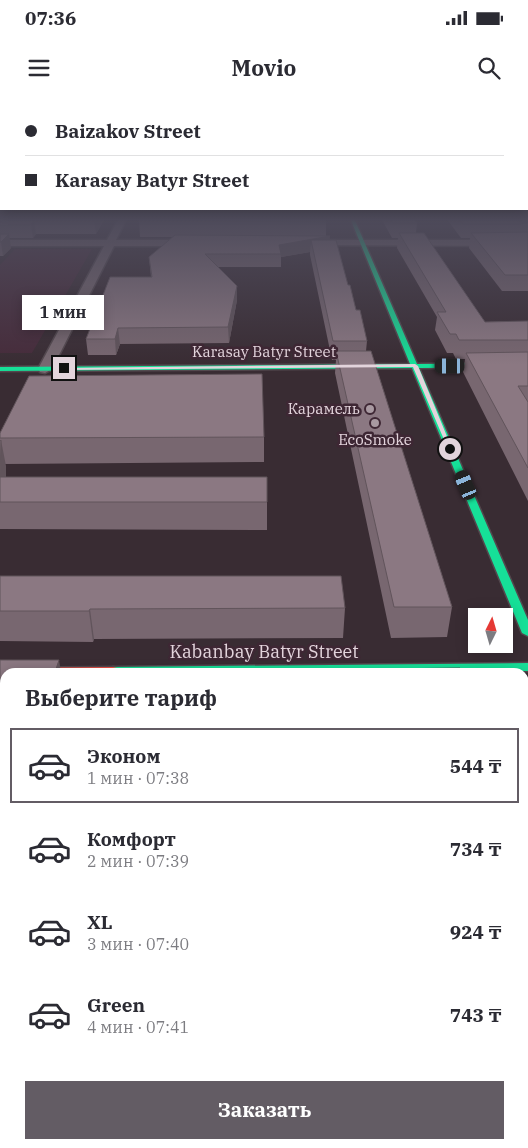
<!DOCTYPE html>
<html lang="ru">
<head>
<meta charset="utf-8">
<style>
	:root { --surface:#fff; --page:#f7f7f7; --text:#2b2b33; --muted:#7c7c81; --line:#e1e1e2; --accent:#635c64 }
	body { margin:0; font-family:"IBM Plex Serif",serif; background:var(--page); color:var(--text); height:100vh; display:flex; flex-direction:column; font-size:19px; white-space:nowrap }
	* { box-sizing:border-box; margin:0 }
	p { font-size:16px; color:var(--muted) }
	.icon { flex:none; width:28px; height:28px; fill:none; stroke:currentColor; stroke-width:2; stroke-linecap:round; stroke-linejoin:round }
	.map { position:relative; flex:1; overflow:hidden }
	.drawer { position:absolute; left:0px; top:568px; width:529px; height:481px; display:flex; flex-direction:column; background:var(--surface); border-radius:15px 15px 0 0; box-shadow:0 2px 12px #0003 }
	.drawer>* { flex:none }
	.top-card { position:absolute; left:0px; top:0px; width:529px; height:110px; box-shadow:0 2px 12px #0003; display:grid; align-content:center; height:110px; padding:0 25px; background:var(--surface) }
	.needle { width:32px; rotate:5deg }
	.buttons { position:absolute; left:468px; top:508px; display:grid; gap:10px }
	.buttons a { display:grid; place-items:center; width:45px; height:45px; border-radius:0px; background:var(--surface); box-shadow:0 2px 12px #0003; font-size:25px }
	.end { position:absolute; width:22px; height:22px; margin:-11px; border:6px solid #e3d4dc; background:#111; box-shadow:0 0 0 2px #111 }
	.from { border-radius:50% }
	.bubble { position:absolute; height:35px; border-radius:0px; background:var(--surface); box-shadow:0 2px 12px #0003; font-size:16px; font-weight:700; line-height:35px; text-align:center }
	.car { position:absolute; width:15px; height:30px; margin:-15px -8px; border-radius:6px; box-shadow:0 0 4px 1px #0007; background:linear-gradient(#222 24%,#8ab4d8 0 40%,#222 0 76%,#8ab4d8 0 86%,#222 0) }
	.top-card b { display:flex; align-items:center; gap:18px; height:48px; font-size:19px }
	.top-card b+b { border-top:1px solid var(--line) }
	.top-card i { width:12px; height:12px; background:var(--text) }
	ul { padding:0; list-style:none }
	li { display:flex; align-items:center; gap:15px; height:75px; margin:0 10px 8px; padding:0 15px; border:2px solid transparent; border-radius:0px }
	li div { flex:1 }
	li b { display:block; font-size:19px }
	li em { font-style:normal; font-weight:700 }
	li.active { border-color:var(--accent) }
	li>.icon { width:45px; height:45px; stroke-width:1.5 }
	h2 { padding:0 25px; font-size:22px; line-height:60px }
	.button { display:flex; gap:10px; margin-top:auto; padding:10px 25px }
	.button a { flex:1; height:58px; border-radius:0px; background:var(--accent); color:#fff; font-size:20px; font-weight:700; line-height:58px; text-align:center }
	.status { display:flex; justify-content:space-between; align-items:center; height:35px; padding:0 25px; background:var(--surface); direction:ltr }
	.status svg { height:14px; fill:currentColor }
	header { display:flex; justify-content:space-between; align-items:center; height:65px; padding:0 25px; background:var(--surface); font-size:22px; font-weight:700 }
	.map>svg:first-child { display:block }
	.built { fill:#462b3a }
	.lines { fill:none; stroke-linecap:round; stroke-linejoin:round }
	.street-casing { stroke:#53484e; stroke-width:3 }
	.fast-casing { stroke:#53484e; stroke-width:3 }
	.jam-casing { stroke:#53484e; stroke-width:3 }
	.street { fill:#786971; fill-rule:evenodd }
	.fast { fill:#16e098; fill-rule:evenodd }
	.jam { fill:#f24e42; fill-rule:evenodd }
	.wall { fill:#786770 }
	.shaded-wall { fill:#61545b }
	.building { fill:#8b7882; stroke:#61545b }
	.route { fill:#e3d4dc }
	.poi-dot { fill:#a899a1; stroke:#3e2734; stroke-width:2 }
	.labels { text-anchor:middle; stroke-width:5; stroke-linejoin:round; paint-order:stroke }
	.far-street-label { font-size:15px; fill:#e3d4dc; stroke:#3e2734 }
	.far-poi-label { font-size:15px; fill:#e3d4dc; stroke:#3e2734; text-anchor:end }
	.street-label { font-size:18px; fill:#e3d4dc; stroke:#3e2734 }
</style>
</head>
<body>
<div class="status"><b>07:36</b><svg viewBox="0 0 49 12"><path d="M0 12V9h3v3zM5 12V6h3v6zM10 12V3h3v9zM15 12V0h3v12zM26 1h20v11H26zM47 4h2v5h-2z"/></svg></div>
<header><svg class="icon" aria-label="menu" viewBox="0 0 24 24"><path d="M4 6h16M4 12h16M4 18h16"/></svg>Movio<svg class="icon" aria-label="search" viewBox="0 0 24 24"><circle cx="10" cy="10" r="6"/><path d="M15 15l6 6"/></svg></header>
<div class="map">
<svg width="528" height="1048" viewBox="0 0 528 1048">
	<rect width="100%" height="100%" fill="#392c33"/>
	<polygon class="built" points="15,149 92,149 32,253 0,253 0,165"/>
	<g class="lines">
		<defs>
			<g id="street">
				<polygon points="119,118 127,118 116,140 195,140 200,143 195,146 114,146 52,269 45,273 40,272 38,269 104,146 0,146 0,140 107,140"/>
				<polygon points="308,140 528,140 528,146 305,145 303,143"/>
				<polygon points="5,1025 5,1044 25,1044 24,1048 0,1048 0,1028"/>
			</g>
			<g id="fast">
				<polygon points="350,118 354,118 417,264 528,263 528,267 419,268 528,520 528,536 522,533 412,268 0,271 0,267 410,264"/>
				<polygon points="528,563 528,571 108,572 107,571 113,567"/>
			</g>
			<polygon id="jam" points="113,567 117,568 118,572 5,572 5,576 0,576 0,568"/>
		</defs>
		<use href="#street" class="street-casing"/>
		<use href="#fast" class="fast-casing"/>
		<use href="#jam" class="jam-casing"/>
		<use href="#street" class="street"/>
		<use href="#fast" class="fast"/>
		<use href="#jam" class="jam"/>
	</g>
	<g class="wall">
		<polygon points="0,118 105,118 96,134 36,134 33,138 9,138 11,148 3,156 0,156"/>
		<polygon points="381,118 414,118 417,123 416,133 485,222 528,221 528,401 463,272 465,259 456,259 453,253 447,253 435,230 437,217 397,148 398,138 392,138"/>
		<polygon points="446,118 528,118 528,191 502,191 469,148 470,138 461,138"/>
		<polygon points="139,120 326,122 326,136 329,140 348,185 367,241 366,251 452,507 447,537 391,538 335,273 336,260 332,260 310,155 310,152 281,157 281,167 218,167 237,200 229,243 120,244 116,255 88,255 86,239 151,177 149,157 174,137 140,137"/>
		<polygon points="0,333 264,337 264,362 5,364 6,377 267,377 267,430 0,429"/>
		<polygon points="0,476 345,508 343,538 94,539 93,542 0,541"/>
		<polygon points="0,560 5,572 5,651 0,651"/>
		<polygon points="524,778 528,792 528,985 524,985"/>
		<polygon points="474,1044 524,1044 528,1048 473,1048"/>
	</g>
	<g class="shaded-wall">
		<polygon points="95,118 105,118 96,134 94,120"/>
		<polygon points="34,120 36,134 33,138 31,125"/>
		<polygon points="9,134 11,148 3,156 1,142"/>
		<polygon points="330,136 329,149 311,140 310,152 281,157 279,145"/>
		<polygon points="237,186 237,200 229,243 228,227"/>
		<polygon points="118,228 120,244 116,255 115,239"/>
		<polygon points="1,340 6,366 6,402 0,377"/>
		<polygon points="90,509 94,539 93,542 89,511"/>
		<polygon points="59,560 61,572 55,572"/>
		<polygon points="5,732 5,801 0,819 0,748"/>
	</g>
	<g class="building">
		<polygon points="0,118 95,118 94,120 34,120 31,125 0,125"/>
		<polygon points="140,118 325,118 326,122 139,120"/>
		<polygon points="390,118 414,118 417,123 393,123"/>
		<polygon points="458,118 528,118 528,120 518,120 523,124 463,124"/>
		<polygon points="528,132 528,175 505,175 471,133"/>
		<polygon points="399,133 424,133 485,222 528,221 528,240 459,240 456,234 450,234 437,212 446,212"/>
		<polygon points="0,134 9,134 1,142 0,142"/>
		<polygon points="175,135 330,136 279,145 281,154 205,154 237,186 228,227 118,228 115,239 86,239 110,177 152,177 149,157"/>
		<polygon points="311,140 336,140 348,185 350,185 356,210 360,210 367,241 333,241"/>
		<polygon points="336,251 371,251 452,507 394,507"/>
		<polygon points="528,252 528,286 518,286 528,302 528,368 466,253"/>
		<polygon points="262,274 264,337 0,338 0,333 29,276"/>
		<polygon points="1,340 0,377 267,377 267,402 0,402 0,341"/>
		<polygon points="0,476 341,476 345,508 90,509 89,511 0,511"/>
		<polygon points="0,560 59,560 55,572 5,572 5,624 0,624"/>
		<polygon points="460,568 461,572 154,572"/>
		<polygon points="0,699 5,699 5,732 0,748"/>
		<polygon points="524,778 528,792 528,950 524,950"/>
		<polygon points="524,1032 528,1032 528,1048 481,1048 480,1044 524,1044"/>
		<polygon points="23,1044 438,1044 438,1048 22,1048"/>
	</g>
	<linearGradient id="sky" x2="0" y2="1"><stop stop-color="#1f181c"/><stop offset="0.45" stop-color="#4e4b5b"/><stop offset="1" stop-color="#4e4b5b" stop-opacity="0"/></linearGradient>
	<rect width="528" height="265" fill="url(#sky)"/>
	<polygon class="route" points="415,264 418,266 453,351 448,349 413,267 64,270 62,268"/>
	<g class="poi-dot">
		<circle cx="370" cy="309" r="5"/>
		<circle cx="375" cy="323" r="5"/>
	</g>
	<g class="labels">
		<g class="far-street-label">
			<text x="264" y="257">Karasay Batyr Street</text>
		</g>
		<g class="far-poi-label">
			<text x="360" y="314">Карамель</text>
			<text x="375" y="345" text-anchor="middle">EcoSmoke</text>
		</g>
		<g class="street-label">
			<text x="264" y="558">Kabanbay Batyr Street</text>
		</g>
	</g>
</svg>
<div class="buttons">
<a><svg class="needle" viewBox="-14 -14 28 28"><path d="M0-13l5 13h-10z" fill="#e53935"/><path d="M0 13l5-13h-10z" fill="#7c7c81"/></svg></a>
</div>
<i class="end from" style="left:450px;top:349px"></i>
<i class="end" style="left:64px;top:268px"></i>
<div class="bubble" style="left:22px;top:195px;width:82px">1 мин</div>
<i class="car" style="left:450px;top:266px;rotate:270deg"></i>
<i class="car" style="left:466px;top:385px;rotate:337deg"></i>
<div class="top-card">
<b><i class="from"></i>Baizakov Street</b>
<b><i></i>Karasay Batyr Street</b>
</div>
<section class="drawer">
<h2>Выберите тариф</h2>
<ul>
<li class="active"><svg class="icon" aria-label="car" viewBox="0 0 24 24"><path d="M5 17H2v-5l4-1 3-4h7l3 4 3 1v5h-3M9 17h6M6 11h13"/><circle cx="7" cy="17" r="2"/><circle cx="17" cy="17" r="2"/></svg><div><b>Эконом</b><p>1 мин · 07:38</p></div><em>544 ₸</em></li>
<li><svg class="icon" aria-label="car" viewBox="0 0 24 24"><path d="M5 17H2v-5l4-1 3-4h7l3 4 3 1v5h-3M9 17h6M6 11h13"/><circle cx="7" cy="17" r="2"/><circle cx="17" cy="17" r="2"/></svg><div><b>Комфорт</b><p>2 мин · 07:39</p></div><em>734 ₸</em></li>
<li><svg class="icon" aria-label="car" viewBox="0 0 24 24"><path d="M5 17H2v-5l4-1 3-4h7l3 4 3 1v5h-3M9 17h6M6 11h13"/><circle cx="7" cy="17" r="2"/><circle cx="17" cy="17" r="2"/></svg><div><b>XL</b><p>3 мин · 07:40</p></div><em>924 ₸</em></li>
<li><svg class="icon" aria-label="car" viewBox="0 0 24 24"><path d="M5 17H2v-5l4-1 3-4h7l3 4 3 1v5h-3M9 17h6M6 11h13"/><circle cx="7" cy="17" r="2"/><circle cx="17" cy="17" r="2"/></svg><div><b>Green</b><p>4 мин · 07:41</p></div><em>743 ₸</em></li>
</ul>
<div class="button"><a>Заказать</a></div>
</section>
</div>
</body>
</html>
